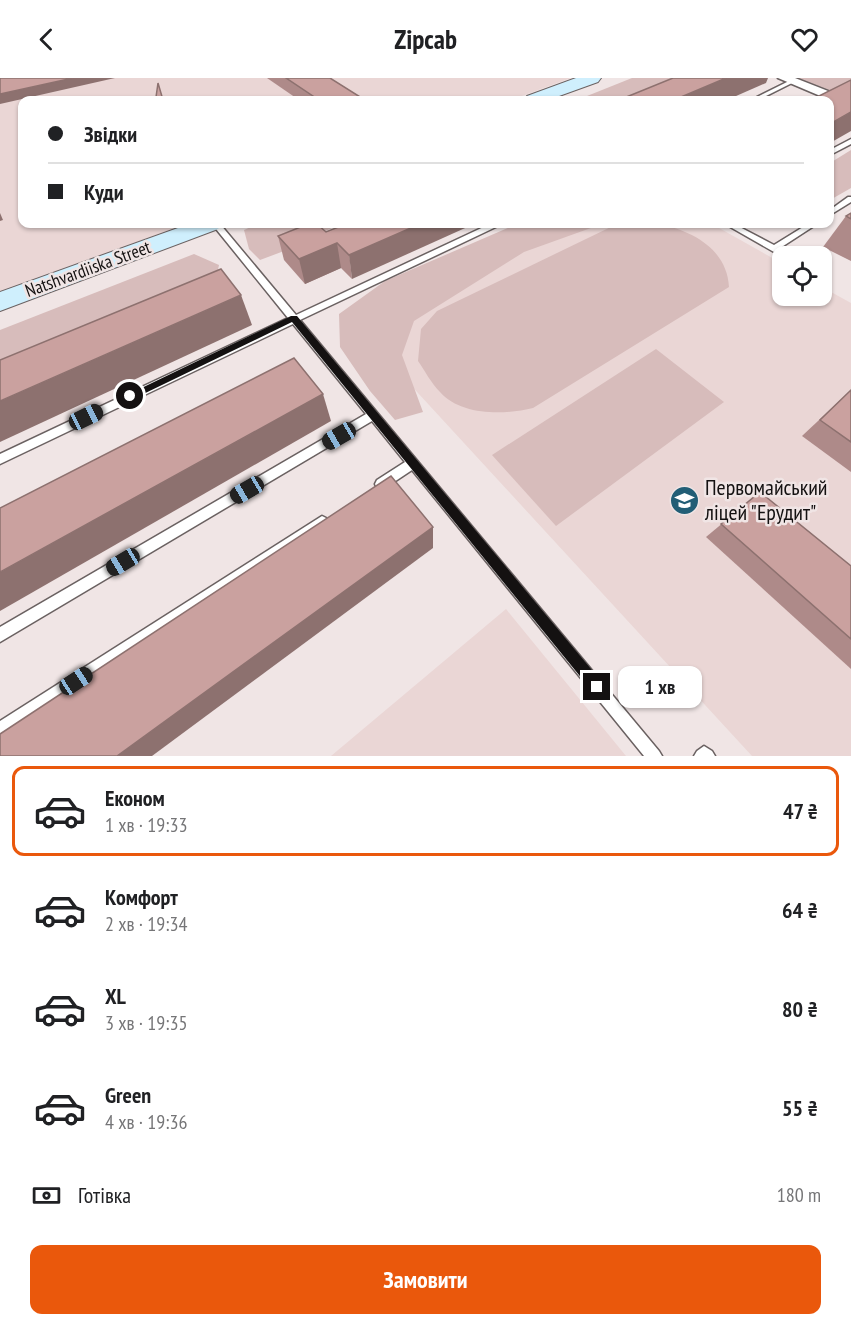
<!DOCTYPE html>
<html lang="uk">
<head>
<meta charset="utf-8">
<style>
	:root { --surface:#fff; --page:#f6f6f6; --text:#202124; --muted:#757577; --line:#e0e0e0; --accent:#ea580c }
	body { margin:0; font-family:"PT Sans Narrow",sans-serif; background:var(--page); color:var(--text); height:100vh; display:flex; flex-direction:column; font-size:22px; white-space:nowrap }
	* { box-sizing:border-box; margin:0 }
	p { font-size:20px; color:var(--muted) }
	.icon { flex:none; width:33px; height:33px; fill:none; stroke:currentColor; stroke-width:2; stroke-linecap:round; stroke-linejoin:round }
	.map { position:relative; height:678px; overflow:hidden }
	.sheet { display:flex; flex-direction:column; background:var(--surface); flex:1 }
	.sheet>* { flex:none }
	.hud { position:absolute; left:18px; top:18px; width:816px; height:132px; border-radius:12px; box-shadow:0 2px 4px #0004; display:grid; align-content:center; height:132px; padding:0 30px; background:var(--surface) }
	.tools { position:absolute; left:772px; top:168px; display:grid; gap:12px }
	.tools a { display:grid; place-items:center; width:60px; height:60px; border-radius:12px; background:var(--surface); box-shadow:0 2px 4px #0004; font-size:30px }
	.end { position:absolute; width:27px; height:27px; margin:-14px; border:8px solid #141111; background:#fff; box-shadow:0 0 0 3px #fff }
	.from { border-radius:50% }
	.bubble { position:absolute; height:42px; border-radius:12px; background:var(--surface); box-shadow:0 2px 4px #0004; font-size:20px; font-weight:600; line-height:42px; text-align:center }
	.car { position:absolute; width:18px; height:36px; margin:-18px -9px; border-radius:8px; box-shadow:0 0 4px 2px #0007; background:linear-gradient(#222 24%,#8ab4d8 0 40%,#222 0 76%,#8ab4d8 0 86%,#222 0) }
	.hud b { display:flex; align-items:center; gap:21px; height:57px; font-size:22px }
	.hud b+b { border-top:2px solid var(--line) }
	.hud i { width:15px; height:15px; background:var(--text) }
	ul { padding:10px 0 0; list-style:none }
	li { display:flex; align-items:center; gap:18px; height:90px; margin:0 12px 9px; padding:0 18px; border:3px solid transparent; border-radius:12px }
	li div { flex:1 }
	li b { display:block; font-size:22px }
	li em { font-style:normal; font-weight:600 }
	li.on { border-color:var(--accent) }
	li>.icon { width:54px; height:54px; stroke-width:1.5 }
	.pay { display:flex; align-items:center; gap:15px; height:66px; padding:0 30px; font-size:22px }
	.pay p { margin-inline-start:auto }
	.cta { display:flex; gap:12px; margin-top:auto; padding:12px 30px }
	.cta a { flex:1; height:69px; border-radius:12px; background:var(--accent); color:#fff; font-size:24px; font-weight:600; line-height:69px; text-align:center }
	header { display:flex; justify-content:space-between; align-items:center; height:78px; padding:0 30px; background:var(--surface); font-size:27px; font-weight:600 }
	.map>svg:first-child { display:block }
	.built { fill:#ead6d5 }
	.green { fill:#d7bcbb }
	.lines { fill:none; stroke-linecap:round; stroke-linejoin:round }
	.lane-casing { stroke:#6a6161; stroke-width:3 }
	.street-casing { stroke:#6a6161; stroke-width:3 }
	.secondary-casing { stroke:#6a6161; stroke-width:2 }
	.lane { fill:#fff; fill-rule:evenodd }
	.street { fill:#fff; fill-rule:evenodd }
	.secondary { fill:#cfeffd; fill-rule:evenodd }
	.wall { fill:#ae8a89 }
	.shaded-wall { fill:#8d716f }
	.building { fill:#caa19f; stroke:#8d716f; stroke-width:1.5 }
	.route { fill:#141111 }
	.labels { text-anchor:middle; stroke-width:5; stroke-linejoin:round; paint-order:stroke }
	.far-street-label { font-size:18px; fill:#141111; stroke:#f0e5e5 }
	.poi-label { font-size:22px; fill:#141111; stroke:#f0e5e5; text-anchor:start }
</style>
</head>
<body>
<header><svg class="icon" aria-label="back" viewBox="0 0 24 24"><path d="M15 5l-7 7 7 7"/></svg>Zipcab<svg class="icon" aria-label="heart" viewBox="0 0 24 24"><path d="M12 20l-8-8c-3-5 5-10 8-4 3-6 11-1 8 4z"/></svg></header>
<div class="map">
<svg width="851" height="678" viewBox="0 0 851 678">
	<rect width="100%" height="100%" fill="#f0e5e5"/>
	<g class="built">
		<polygon points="0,0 571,0 511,22 22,22 22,146 185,146 0,215"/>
		<polygon points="570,146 712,146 783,186 783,218 822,218 822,209 851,225 851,678 752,678 360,252"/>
		<polygon points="506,531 626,678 331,678"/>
	</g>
	<g class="green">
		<polygon points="632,0 691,0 648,22 577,22"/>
		<polygon points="792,0 851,0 851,24"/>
		<polygon points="851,72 851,110 830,122 830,85"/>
		<polygon points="258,146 340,146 292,170 260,182 249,171 244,152"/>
		<polygon points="517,146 602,146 524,174 414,243 402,277 423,334 395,342 370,313 340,269 339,236 385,203"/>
		<path d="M617,146c13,0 29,-3 42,0 35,7 68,26 70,63l-196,121c-28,7 -72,8 -93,-16 -9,-9 -15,-21 -22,-31l3,-32 16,-18z"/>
		<polygon points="194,176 219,187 214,211 0,294 0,252"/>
		<polygon points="656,271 724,324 556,448 492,377"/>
	</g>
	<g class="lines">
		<defs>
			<g id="lane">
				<polygon points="791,2 796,3 758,22 751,22"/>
				<polygon points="851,61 851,66 830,77 830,72"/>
				<polygon points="848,119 851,119 851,124 830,137 830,132"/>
				<polygon points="212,146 220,146 296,237 490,146 499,146 498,148 300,242 659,673 662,678 644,678 412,392 385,410 381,411 377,410 375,406 377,402 405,384 372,343 0,564 0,549 366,336 293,246 0,386 0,376 288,240"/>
				<polygon points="725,146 734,146 774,167 808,146 817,146 774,174"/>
				<polygon points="322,438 326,440 328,444 326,448 0,659 0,643"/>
				<polygon points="704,668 712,673 715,678 694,678 697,673"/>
			</g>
			<polygon id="street" points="778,0 795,0 851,22 851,31"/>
			<g id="secondary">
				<polygon points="576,0 601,0 598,4 548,22 524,22 527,18"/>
				<polygon points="189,146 222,146 218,151 0,233 0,214"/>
			</g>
		</defs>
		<use href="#lane" class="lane-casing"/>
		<use href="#street" class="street-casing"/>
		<use href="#secondary" class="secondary-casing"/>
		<use href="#lane" class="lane"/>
		<use href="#street" class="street"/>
		<use href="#secondary" class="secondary"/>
	</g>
	<g class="wall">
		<polygon points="267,0 330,0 365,22 299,22"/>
		<polygon points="851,135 851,183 823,169 846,138"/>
		<polygon points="346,146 352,201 341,190 305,206 284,182 278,158 326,154"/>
		<polygon points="851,312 851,394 802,358"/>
		<polygon points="760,414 851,488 851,591 706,459"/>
	</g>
	<g class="shaded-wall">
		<polygon points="73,0 115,0 0,26 0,16"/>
		<polygon points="726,0 768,0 766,5 727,22 674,22"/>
		<polygon points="851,34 851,53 830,65 830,46"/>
		<polygon points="0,135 3,142 0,143"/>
		<polygon points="420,146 474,146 352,201 349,177"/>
		<polygon points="337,165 341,190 305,206 299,181"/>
		<polygon points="241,217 252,247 0,364 0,323"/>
		<polygon points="323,316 331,343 0,533 0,494"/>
		<polygon points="433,449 433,470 152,678 117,678"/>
	</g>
	<g class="building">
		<polygon points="0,0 73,0 0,16"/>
		<polygon points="286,0 330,0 365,22 319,22"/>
		<polygon points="673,0 726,0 674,22 619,22"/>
		<polygon points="851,2 851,34 830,46 830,22 811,22"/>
		<polygon points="158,5 163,22 127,22 138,19 156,19"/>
		<polygon points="851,135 851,141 846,138"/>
		<polygon points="308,146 317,146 326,154 346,146 420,146 349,177 337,165 299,181 278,158"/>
		<polygon points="221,191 241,217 0,323 0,282"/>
		<polygon points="294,280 323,316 0,494 0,430"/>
		<polygon points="851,312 851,364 820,342"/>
		<polygon points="391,398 433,449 117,678 0,678 0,656"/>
		<polygon points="760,414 851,488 851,561 721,446"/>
	</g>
	<polygon class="route" points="291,238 297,238 602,604 603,609 602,613 597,615 592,613 292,244 133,321 130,322 125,318"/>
	<defs>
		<symbol id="school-disc" viewBox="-11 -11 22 22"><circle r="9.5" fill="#225e76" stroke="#f0e5e5"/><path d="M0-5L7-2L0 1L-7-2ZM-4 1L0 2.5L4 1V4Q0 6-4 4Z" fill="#fff"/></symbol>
	</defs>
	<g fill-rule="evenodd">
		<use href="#school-disc" x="668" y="406" width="33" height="33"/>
	</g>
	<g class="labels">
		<g class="far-street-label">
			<text transform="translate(88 191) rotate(-20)" y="6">Natshvardiiska Street</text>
		</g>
		<g class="poi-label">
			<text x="705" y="417">Первомайський<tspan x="705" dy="25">ліцей "Ерудит"</tspan></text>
		</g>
	</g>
</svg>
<div class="tools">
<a><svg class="icon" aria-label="locate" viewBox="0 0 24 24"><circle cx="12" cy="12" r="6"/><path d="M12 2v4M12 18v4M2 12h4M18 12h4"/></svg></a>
</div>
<i class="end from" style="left:130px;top:318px"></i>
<i class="end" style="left:597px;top:609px"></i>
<div class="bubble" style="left:618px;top:588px;width:84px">1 хв</div>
<i class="car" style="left:86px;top:339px;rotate:64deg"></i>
<i class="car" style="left:339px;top:358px;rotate:240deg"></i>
<i class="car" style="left:247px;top:412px;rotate:240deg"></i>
<i class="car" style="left:123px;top:484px;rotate:239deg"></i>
<i class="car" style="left:76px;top:603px;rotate:57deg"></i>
<div class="hud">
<b><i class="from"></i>Звідки</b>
<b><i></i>Куди</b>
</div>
</div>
<section class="sheet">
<ul>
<li class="on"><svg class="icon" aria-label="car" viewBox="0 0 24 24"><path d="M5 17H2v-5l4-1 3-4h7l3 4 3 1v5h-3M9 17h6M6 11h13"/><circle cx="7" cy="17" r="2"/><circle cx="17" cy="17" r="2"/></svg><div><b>Економ</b><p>1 хв · 19:33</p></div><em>47 ₴</em></li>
<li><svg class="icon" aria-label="car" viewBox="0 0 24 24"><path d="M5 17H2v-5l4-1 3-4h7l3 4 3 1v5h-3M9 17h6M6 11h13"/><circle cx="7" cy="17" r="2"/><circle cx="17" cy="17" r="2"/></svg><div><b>Комфорт</b><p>2 хв · 19:34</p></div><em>64 ₴</em></li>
<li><svg class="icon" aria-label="car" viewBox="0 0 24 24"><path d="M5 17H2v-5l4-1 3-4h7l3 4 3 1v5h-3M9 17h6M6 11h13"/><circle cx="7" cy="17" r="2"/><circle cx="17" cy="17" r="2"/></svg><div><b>XL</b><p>3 хв · 19:35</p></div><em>80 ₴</em></li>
<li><svg class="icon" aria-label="car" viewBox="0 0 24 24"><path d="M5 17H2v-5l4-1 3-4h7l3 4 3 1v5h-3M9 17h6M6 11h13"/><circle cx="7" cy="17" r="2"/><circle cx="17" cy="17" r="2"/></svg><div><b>Green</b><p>4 хв · 19:36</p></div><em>55 ₴</em></li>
</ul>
<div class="pay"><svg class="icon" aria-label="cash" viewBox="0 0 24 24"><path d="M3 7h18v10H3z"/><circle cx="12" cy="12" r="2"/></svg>Готівка<p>180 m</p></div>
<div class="cta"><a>Замовити</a></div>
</section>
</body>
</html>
